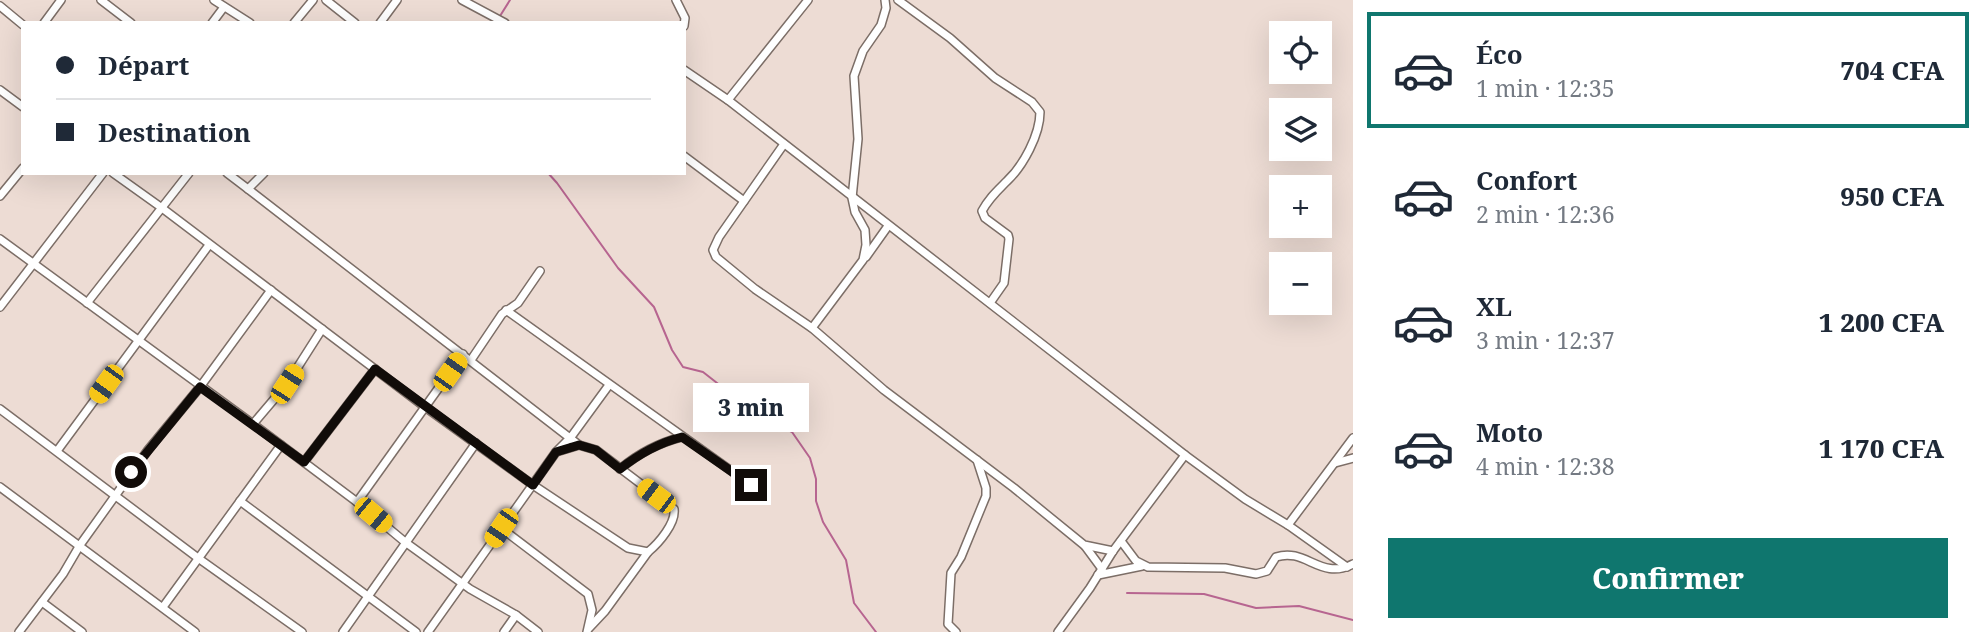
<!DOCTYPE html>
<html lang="fr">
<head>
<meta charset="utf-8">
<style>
	:root { --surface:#fff; --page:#f2f2f3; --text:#1f2937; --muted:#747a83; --line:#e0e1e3; --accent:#0f766e }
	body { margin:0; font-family:"Noto Serif",serif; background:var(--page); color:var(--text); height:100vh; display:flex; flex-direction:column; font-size:26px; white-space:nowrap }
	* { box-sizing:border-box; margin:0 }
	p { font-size:23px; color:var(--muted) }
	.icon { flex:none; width:38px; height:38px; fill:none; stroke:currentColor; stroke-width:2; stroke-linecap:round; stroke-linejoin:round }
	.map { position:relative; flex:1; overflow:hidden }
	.panel { display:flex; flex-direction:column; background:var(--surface); width:630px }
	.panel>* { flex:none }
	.guide { position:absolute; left:21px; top:21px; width:665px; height:154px; border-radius:0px; box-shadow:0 7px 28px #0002; display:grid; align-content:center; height:154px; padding:0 35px; background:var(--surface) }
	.fabs { position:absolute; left:1269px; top:21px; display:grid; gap:14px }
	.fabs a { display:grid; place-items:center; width:63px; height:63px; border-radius:0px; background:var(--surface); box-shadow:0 7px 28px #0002; font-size:35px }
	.end { position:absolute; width:32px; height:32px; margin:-16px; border:9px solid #110c09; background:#fff; box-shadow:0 0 0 4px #fff }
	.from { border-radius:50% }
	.bubble { position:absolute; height:49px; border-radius:0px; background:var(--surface); box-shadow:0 7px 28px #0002; font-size:23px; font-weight:800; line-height:49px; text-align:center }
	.car { position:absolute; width:21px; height:42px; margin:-21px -10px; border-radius:9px; box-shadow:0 0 5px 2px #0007; background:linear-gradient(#f5c518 24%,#345 0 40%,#f5c518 0 76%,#345 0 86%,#f5c518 0) }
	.guide b { display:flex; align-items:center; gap:24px; height:66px; font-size:26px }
	.guide b+b { border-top:2px solid var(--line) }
	.guide i { width:18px; height:18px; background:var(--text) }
	ul { padding:12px 0 0; list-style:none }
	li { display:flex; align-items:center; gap:21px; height:116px; margin:0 14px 10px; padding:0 21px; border:4px solid transparent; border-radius:0px }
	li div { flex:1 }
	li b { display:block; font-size:26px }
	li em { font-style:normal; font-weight:800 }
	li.selected { border-color:var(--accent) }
	li>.icon { width:63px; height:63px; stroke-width:1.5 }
	.cta { display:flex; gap:14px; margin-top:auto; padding:14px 35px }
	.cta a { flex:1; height:80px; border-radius:0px; background:var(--accent); color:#fff; font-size:28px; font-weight:800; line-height:80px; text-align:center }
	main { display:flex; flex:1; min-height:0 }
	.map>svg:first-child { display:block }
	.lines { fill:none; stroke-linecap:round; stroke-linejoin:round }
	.stream { stroke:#b76590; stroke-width:2 }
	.minor-casing { stroke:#7c6e67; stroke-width:10 }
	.minor { stroke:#fff; stroke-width:7 }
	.route { stroke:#110c09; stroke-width:9 }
</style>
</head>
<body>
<main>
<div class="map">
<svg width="1353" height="632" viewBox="0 0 1353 632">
	<rect width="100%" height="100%" fill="#eddcd4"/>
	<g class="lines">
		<g class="stream">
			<polyline points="500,16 510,0"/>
			<polyline points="548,173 557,183 618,268 654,307 672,350 683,367 703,372 754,412 792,432 810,458 816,479 816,501 823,522 846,560 854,603 876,632"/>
			<polyline points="1127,593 1204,594 1256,608 1299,606 1353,620"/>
		</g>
		<defs>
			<g id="minor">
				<polyline points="101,0 131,23"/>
				<polyline points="214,0 250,23"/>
				<polyline points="326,0 355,23"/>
				<polyline points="462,0 505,23"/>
				<polyline points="676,0 685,18 684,26"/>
				<path d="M898,0l52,38 45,40 37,24 8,10c0,23 -17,54 -33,69 -10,10 -18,17 -25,30l3,7 23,17 1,4 -5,44 -14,20"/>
				<polyline points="0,6 23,25"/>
				<polyline points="44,23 61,0"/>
				<polyline points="212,23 224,7"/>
				<polyline points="294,23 313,0"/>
				<polyline points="380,23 397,0"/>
				<polyline points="684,70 728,100 1185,455 1245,499 1288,525 1347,567"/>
				<polyline points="0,90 23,107"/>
				<polyline points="728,100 808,0"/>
				<polyline points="784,144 719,237 713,250 716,257 755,289 812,328 884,390 1014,488 1084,545 1113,551"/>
				<polyline points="684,156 744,201"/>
				<path d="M113,173l49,35 263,199 108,78 95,63 20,4c11,-9 28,-29 26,-43l-78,-59 -17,-5 -23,7"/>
				<polyline points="227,173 248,189 264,173"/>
				<polyline points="248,189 579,445"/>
				<polyline points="0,196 23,168"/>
				<polyline points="0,239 253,424 357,502 405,542 470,589 516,615 538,632"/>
				<polyline points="866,257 888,226"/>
				<polyline points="87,303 189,173"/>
				<polyline points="0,307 103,173"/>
				<polyline points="506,310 751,485"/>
				<polyline points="812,328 863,260 866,245 865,230 855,212 852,198 858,139 854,76 863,51 881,25 886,8 885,0"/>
				<polyline points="471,360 502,314 518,303 540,271"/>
				<polyline points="0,409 198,558 302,632"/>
				<polyline points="253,424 287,384 322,329"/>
				<polyline points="57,451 209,245"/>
				<polyline points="304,462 375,369"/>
				<polyline points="1335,463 1353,458"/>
				<path d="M620,469c19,-16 38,-26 62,-32"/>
				<polyline points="0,487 195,632"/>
				<polyline points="240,501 416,632"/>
				<polyline points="357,502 463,354"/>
				<polyline points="1288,525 1353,438"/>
				<polyline points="501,528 588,594 592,610 587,632"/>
				<path d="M1121,541l15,20 12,6 77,1 31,6 11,-3 9,-14c30,-10 44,24 77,7"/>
				<polyline points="1085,546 1102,569"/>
				<polyline points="1098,575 1142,566"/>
				<polyline points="42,602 82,632"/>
				<polyline points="163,607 281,445"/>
				<polyline points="589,628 605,611 648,552"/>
				<polyline points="19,632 63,574 80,545 148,450 200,387 271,290"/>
				<polyline points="343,632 476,443"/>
				<polyline points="428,632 556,452 571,437 609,385"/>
				<polyline points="504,632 516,615"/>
				<polyline points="956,632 948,624 951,573 961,557 986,496 986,488 977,460"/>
				<polyline points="1058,632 1090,588 1113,551 1185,455"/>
			</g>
		</defs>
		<use href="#minor" class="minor-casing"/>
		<use href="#minor" class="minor"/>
	</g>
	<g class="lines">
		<path class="route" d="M131,472l69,-85 104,75 71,-93 158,116 23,-33 23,-7 17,5 24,19c19,-15 38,-26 62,-32l69,48"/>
	</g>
</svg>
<div class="fabs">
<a><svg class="icon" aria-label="locate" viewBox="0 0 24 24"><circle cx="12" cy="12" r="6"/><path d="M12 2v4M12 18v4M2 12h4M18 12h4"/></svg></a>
<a><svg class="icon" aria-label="layers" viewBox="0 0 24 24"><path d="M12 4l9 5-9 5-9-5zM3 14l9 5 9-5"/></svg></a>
<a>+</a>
<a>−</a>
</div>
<i class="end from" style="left:131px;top:472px"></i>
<i class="end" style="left:751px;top:485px"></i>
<div class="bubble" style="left:693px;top:383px;width:116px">3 min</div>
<i class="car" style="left:450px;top:372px;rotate:35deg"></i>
<i class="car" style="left:106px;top:384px;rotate:216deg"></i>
<i class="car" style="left:287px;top:384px;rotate:33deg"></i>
<i class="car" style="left:656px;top:496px;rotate:307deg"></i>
<i class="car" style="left:373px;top:515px;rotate:130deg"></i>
<i class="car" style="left:501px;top:528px;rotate:214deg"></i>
<div class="guide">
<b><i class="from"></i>Départ</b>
<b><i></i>Destination</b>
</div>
</div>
<section class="panel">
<ul>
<li class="selected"><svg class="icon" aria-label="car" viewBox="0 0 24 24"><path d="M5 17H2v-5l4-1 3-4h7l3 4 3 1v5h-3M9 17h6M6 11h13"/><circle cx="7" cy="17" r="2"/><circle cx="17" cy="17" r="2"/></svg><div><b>Éco</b><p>1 min · 12:35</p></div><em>704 CFA</em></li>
<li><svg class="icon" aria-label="car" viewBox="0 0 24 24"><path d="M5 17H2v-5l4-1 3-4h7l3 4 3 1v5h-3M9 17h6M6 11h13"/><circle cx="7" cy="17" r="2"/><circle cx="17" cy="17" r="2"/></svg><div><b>Confort</b><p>2 min · 12:36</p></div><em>950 CFA</em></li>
<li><svg class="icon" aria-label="car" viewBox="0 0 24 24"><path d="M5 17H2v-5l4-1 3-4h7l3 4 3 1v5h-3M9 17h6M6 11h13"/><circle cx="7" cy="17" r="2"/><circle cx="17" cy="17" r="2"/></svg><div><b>XL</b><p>3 min · 12:37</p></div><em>1 200 CFA</em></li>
<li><svg class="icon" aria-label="car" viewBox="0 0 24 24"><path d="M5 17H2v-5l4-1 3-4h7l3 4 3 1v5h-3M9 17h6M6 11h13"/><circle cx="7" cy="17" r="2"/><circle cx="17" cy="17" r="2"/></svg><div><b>Moto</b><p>4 min · 12:38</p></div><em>1 170 CFA</em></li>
</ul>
<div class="cta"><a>Confirmer</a></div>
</section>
</main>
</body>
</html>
